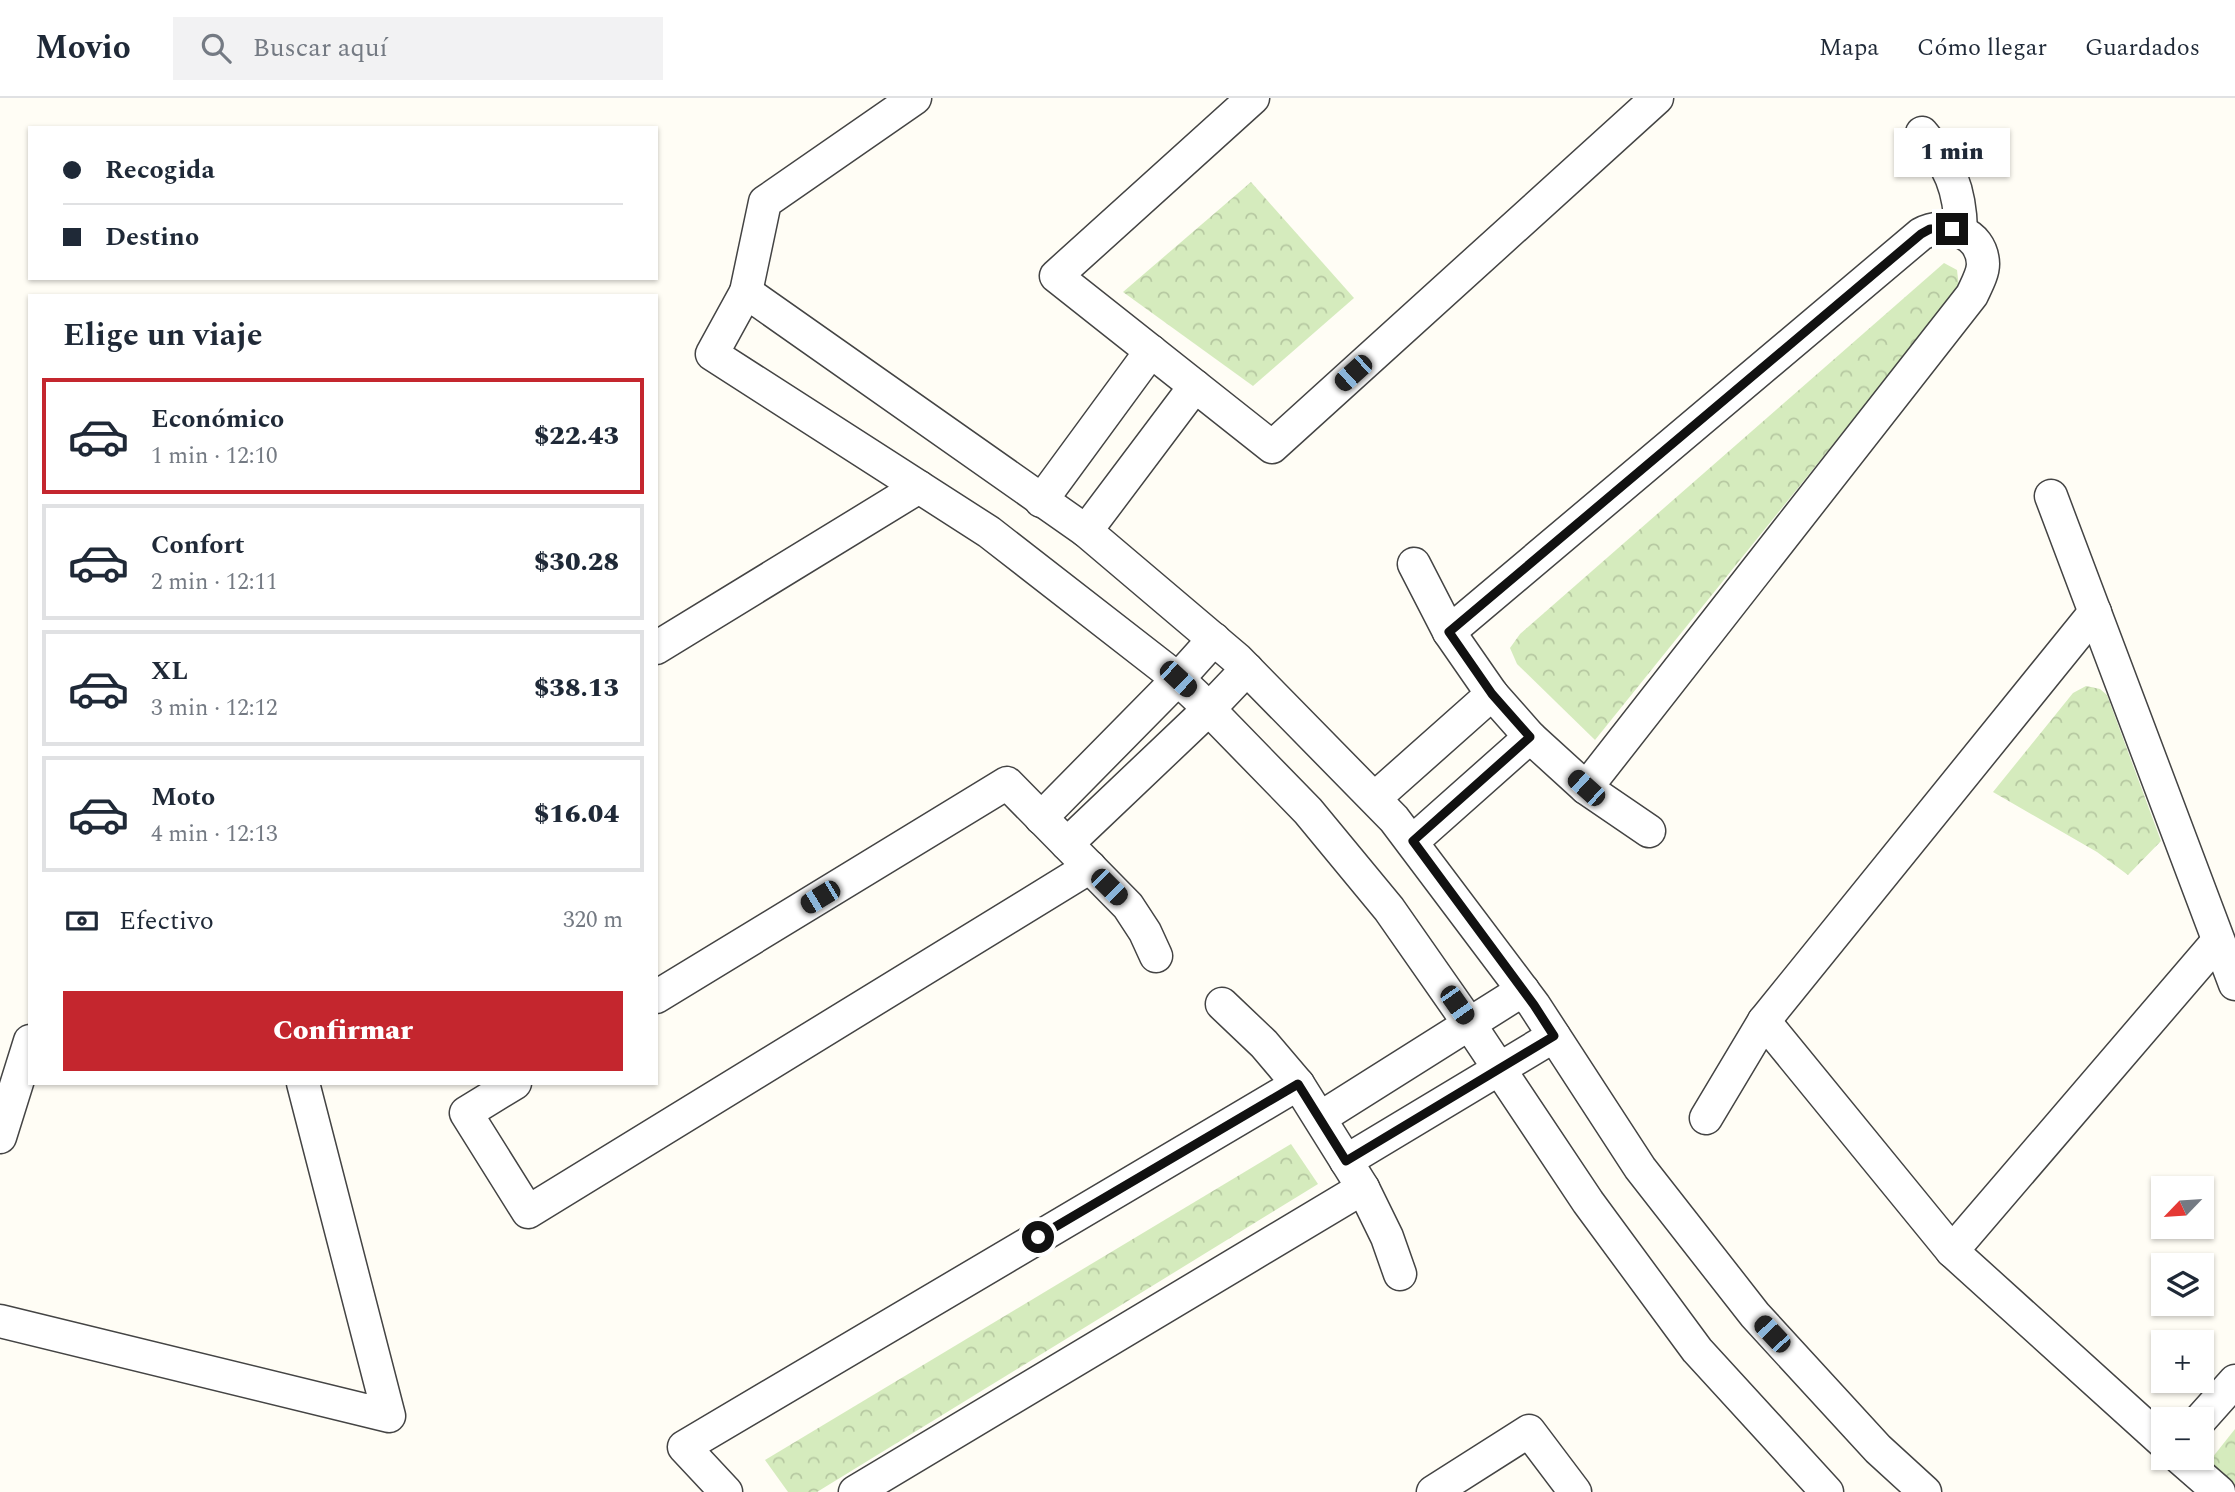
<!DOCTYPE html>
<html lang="es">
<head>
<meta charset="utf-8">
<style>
	:root { --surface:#fff; --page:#f2f2f3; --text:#1f2937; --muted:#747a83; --line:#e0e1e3; --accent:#c4262e }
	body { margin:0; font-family:Spectral,serif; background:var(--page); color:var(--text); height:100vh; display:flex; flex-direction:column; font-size:26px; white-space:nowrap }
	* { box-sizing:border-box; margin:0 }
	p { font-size:23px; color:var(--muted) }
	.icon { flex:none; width:38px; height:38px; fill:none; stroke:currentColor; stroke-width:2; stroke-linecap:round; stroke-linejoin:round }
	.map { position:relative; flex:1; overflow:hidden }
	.drawer { position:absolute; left:28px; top:196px; width:630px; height:791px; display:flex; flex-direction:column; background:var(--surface); border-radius:0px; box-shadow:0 2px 5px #0004 }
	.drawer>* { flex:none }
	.banner { position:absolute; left:28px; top:28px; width:630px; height:154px; border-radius:0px; box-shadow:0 2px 5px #0004; display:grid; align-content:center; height:154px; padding:0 35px; background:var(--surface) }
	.needle { width:46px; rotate:245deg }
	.fabs { position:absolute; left:2151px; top:1078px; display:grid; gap:14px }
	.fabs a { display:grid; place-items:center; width:63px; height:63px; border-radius:0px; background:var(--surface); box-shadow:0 2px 5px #0004; font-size:35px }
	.end { position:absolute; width:32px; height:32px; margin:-16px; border:9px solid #111; background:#fff; box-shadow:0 0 0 4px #fff }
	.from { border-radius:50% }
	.bubble { position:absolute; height:49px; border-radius:0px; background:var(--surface); box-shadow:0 2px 5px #0004; font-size:23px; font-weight:800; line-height:49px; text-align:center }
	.car { position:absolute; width:21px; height:42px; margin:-21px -10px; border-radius:9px; box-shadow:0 0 5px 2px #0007; background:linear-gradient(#222 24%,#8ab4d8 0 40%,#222 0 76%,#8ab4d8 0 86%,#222 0) }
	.banner b { display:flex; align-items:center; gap:24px; height:66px; font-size:26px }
	.banner b+b { border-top:2px solid var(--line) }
	.banner i { width:18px; height:18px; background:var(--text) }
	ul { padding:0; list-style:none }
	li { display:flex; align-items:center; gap:21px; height:116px; margin:0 14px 10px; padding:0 21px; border:4px solid var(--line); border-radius:0px }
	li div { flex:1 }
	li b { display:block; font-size:26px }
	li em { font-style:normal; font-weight:800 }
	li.selected { border-color:var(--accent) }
	li>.icon { width:63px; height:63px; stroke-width:1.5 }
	h2 { padding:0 35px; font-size:32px; line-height:84px }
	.pay { display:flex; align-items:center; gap:18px; height:77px; padding:0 35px; font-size:26px }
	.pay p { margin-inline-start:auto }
	.button { display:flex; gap:14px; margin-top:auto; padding:14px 35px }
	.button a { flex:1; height:80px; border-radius:0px; background:var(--accent); color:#fff; font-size:28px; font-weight:800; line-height:80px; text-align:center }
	header { display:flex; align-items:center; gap:42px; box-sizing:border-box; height:98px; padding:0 35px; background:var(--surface); border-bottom:2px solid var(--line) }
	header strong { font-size:33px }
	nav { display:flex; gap:38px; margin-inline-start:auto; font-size:24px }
	.search { width:490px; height:63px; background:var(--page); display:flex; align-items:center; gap:18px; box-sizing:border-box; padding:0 24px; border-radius:0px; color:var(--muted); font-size:26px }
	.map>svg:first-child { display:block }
	.park { fill:url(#park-crowns) }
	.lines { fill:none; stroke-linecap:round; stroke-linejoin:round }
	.minor-casing { stroke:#444; stroke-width:35 }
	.minor { stroke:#fff; stroke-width:32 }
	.route { stroke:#111; stroke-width:9 }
</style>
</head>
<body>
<header>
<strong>Movio</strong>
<div class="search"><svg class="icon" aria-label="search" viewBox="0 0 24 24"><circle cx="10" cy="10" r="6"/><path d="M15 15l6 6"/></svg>Buscar aquí</div>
<nav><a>Mapa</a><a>Cómo llegar</a><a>Guardados</a></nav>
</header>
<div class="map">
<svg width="2235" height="1394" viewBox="0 0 2235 1394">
	<defs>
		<pattern id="park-crowns" width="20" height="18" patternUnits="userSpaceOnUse" patternTransform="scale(1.75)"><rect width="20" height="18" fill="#d5ebbd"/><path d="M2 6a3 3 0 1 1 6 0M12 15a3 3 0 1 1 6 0" fill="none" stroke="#b6c8a1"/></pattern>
	</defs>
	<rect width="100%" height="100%" fill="#fffdf5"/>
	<g class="park">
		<polygon points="1251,84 1354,200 1253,288 1123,194"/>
		<polygon points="1944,165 1957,172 1959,190 1595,642 1517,566 1510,550 1520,536"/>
		<polygon points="2086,588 2100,591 2107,597 2161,743 2128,777 2097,754 1993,694 2073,595"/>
		<polygon points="1291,1046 1318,1086 817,1394 788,1394 765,1362"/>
		<polygon points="2235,1331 2235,1387 2208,1365"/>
	</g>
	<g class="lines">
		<defs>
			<g id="minor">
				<polyline points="1253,0 1056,178 1272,349 1657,0"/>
				<path d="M1922,35c28,32 38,56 39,98"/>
				<polyline points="746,194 765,104 915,0"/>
				<polyline points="2051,398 2235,886"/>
				<polyline points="1041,403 1151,253"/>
				<polyline points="1086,433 1195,288"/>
				<polyline points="1414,466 1449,534 1492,596 1530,639 1586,690 1649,733"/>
				<path d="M1449,534l472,-398c24,-13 61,-3 62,30 0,10 -7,22 -11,31l-386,493"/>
				<polyline points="656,550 919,389"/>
				<polyline points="1375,700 1492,596"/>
				<polyline points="1041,720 1178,581 1214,541"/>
				<polyline points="1413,743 1530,639"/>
				<polyline points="1067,746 1209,611 1247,571"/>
				<polyline points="656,899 1007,685 1128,808 1145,834 1156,858"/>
				<polyline points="1222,906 1264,946 1298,986 1363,1090 1387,1139 1400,1176"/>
				<polyline points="1764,923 1952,1153 2163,1344"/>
				<polyline points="515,985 466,1015 528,1114 1090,769"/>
				<polyline points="1320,1020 1523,892"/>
				<polyline points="1706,1020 1764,923 2095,514"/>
				<polyline points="0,1039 30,943"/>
				<polyline points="1346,1063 1554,938"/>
				<polyline points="1952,1153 2218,843"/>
				<polyline points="0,1223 389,1318 303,985"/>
				<polyline points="2201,1321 2235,1283"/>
				<polyline points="2180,1360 2219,1394"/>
				<polyline points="726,1394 684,1349 1298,986"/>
				<polyline points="855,1394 1363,1090"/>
				<polyline points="1433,1394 1529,1333 1575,1394"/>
				<polyline points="1827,1394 1697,1252 1588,1104 1470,927 1389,811 1308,713 1196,598 1178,581 989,434 712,256 746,194 1086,433 1237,561 1394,721 1534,907 1640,1070 1755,1217 1878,1351 1925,1394"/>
			</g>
		</defs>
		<use href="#minor" class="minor-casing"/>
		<use href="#minor" class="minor"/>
	</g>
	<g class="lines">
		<polyline class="route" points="1038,1139 1298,986 1346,1063 1554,938 1534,907 1413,743 1530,639 1492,596 1449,534 1921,136 1930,131 1952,131"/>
	</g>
</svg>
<div class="fabs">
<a><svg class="needle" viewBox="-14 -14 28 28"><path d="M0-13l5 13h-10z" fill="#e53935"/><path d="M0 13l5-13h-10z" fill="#747a83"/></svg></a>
<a><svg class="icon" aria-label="layers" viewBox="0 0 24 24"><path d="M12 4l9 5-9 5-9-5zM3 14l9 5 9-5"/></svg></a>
<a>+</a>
<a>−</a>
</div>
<i class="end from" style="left:1038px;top:1139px"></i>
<i class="end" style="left:1952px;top:131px"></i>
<div class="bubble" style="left:1894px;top:30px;width:116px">1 min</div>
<i class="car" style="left:1353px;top:275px;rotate:228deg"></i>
<i class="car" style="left:1178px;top:581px;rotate:133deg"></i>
<i class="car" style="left:1586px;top:690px;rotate:312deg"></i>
<i class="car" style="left:1109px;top:789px;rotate:135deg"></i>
<i class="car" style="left:820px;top:799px;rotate:239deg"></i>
<i class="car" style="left:1457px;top:907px;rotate:145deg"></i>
<i class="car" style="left:1772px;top:1236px;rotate:317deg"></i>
<div class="banner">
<b><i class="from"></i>Recogida</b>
<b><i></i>Destino</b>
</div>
<section class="drawer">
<h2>Elige un viaje</h2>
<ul>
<li class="selected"><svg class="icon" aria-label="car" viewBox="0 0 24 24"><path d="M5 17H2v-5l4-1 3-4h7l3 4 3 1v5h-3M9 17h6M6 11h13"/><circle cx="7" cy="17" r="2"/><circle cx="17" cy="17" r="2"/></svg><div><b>Económico</b><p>1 min · 12:10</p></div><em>$22.43</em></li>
<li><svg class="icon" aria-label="car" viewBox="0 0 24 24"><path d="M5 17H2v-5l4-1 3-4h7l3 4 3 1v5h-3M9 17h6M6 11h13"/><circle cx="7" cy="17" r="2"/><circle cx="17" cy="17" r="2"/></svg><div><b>Confort</b><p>2 min · 12:11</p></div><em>$30.28</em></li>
<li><svg class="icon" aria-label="car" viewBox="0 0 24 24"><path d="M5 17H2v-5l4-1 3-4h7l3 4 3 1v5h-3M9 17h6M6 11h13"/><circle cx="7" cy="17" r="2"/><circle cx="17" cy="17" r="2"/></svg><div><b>XL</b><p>3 min · 12:12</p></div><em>$38.13</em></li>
<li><svg class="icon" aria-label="car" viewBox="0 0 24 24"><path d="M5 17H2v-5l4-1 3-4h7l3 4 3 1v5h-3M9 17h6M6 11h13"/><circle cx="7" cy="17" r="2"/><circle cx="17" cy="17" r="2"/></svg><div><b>Moto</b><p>4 min · 12:13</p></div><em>$16.04</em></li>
</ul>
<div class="pay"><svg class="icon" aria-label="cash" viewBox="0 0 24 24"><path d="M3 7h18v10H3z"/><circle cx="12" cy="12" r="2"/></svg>Efectivo<p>320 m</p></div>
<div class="button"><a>Confirmar</a></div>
</section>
</div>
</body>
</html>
